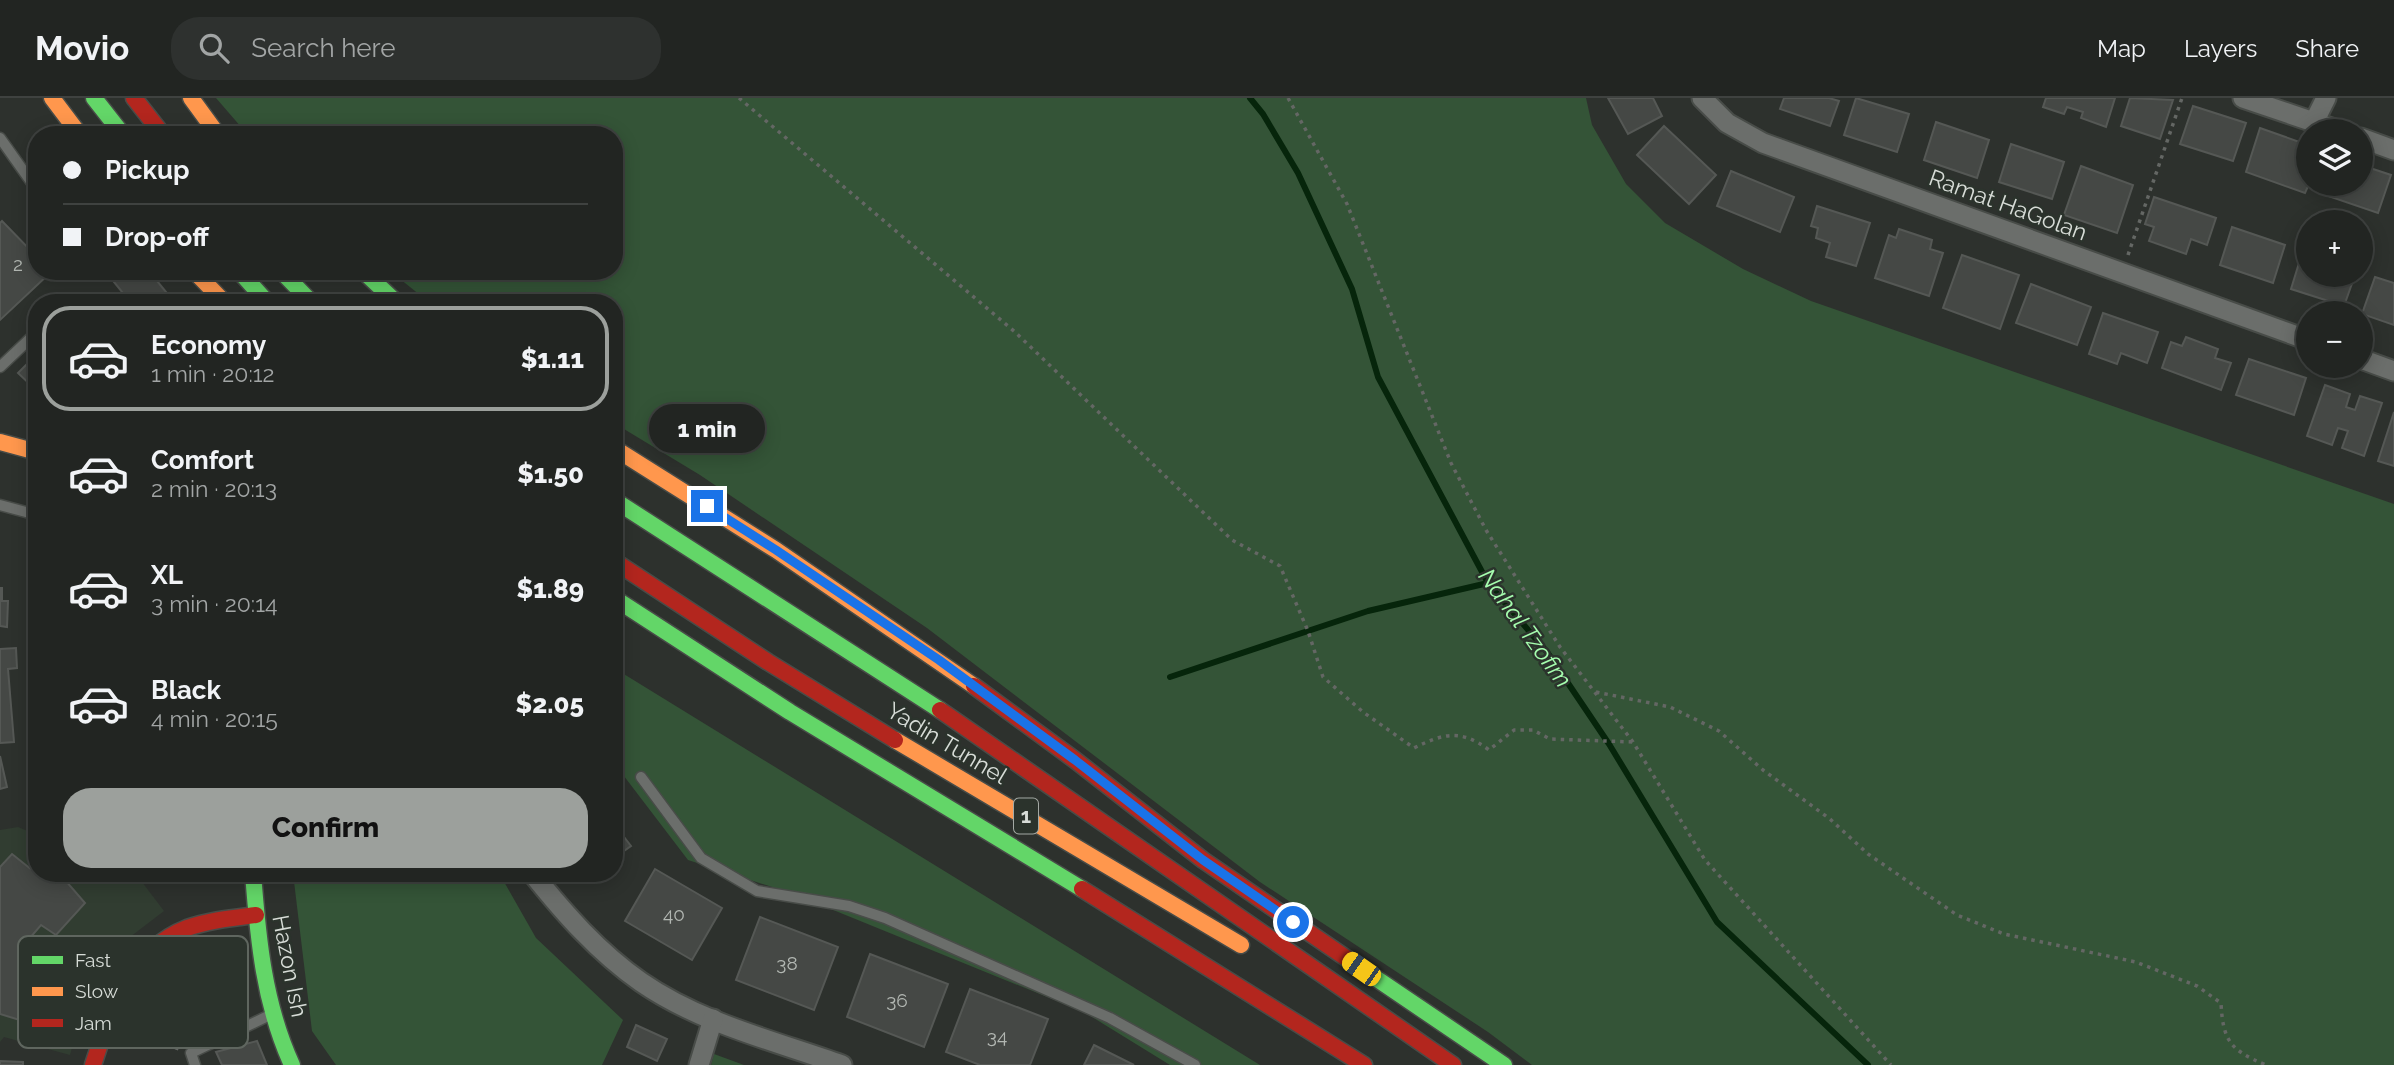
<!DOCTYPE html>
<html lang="en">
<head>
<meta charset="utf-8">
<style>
	:root { --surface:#222522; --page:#2e312f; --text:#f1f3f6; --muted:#a2a5a5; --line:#3f4240; --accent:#9ca09c }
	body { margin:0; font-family:Raleway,sans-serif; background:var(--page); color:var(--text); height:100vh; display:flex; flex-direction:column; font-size:26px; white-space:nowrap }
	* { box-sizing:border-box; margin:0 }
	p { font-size:23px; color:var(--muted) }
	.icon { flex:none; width:38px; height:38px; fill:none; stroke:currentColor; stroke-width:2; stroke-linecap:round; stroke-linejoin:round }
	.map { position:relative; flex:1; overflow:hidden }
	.side { position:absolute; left:28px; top:196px; width:595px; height:588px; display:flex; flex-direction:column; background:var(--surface); border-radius:28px; box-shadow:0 4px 18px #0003,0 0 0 2px var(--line) }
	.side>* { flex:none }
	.banner { position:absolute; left:28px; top:28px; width:595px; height:154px; border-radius:28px; box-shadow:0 4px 18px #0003,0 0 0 2px var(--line); display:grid; align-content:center; height:154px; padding:0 35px; background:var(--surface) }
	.tools { position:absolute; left:2296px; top:21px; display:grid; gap:14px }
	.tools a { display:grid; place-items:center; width:77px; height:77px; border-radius:50%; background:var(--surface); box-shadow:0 4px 18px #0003,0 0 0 2px var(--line); font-size:35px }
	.end { position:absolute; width:32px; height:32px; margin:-16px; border:9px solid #1a73e8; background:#fff; box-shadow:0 0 0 4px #fff }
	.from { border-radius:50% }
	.bubble { position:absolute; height:49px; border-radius:24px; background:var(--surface); box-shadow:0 4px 18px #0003,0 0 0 2px var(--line); font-size:23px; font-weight:800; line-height:49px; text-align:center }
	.car { position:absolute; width:21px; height:42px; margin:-21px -10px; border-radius:9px; box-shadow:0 0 5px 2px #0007; background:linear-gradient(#f5c518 24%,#345 0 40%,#f5c518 0 76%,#345 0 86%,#f5c518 0) }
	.banner b { display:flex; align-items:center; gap:24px; height:66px; font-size:26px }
	.banner b+b { border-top:2px solid var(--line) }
	.banner i { width:18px; height:18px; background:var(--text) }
	ul { padding:12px 0 0; list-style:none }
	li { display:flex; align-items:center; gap:21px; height:105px; margin:0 14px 10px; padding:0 21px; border:4px solid transparent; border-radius:28px }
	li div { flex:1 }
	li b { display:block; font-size:26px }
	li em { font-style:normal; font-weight:800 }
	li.on { border-color:var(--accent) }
	li>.icon { width:63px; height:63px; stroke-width:1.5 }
	.cta { display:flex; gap:14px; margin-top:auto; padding:14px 35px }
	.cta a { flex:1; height:80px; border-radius:28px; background:var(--accent); color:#111; font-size:28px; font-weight:800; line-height:80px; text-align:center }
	header { display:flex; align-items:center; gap:42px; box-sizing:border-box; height:98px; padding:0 35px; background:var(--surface); border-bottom:2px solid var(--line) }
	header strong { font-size:33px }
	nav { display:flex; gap:38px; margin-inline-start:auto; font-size:24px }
	.search { width:490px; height:63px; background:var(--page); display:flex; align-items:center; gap:18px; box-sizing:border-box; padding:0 24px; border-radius:28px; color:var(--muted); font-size:26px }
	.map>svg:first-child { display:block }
	.built { fill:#313d31 }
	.green { fill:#345437 }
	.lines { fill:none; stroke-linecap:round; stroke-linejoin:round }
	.stream { stroke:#06250b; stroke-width:6 }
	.building { fill:#454845; stroke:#555855; stroke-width:2 }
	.lane-casing { stroke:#484c48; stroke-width:13 }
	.street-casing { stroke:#484c48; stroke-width:23 }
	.fast-casing { stroke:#484c48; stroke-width:19 }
	.slow-casing { stroke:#484c48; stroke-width:19 }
	.jam-casing { stroke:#484c48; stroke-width:19 }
	.path { stroke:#646764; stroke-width:3.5; stroke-dasharray:3.5 5; stroke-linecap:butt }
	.lane { stroke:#6b6e6b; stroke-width:10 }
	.street { stroke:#6b6e6b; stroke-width:19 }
	.fast { stroke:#63d668; stroke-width:16 }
	.slow { stroke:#ff974d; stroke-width:16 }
	.jam { stroke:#b3261e; stroke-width:16 }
	.route { stroke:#1a73e8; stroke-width:9 }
	.labels { text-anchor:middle; stroke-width:5; stroke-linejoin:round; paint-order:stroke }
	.number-label { font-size:19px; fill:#b2b7b2 }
	.shield { fill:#2b332c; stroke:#a3a9a4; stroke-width:2 }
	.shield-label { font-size:21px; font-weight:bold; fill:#d7dcd7 }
	.street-label { font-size:23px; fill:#d7dcd7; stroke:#2b332c }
	.water-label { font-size:24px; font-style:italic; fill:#a5fdae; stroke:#2b332c }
	.key { fill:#2b332c; stroke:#5f665f; stroke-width:2 }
	.key-label { font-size:19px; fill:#d7dcd7 }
</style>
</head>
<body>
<header>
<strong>Movio</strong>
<div class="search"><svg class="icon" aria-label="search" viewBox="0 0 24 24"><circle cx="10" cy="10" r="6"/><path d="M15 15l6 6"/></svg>Search here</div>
<nav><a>Map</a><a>Layers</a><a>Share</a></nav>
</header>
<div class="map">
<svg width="2394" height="967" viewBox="0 0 2394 967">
	<rect width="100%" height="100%" fill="#2d312d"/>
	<polygon class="built" points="18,729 37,737 37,775 122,775 142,784 164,813 130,839 103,869 84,905 70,957 4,939 0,944 0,732"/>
	<g class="green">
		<polygon points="216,0 1586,0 1592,27 1626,86 1665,125 1743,171 1811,203 2394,406 2394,967 1532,967 1488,934 1260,784 927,530 700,377 614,325 614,205 430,205 390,173 614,173 614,37 248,37"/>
		<polygon points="614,570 1260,967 1170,967 1084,914 794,796 688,762 614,665"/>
		<polygon points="293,775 499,775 536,840 623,922 602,967 336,967 312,933"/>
		<polygon points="714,956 744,967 711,967"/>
	</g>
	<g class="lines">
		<g class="stream">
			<polyline points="1250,0 1263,16 1298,75 1352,191 1378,279 1488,485 1547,554 1609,646 1717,824 1868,967"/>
			<polyline points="1170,579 1368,513 1488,485"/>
		</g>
	</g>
	<g class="building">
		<polygon points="1608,0 1653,0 1662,18 1628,36"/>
		<polygon points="1784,0 1829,0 1839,3 1830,28 1780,11"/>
		<polygon points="1856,0 1909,16 1897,54 1844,37"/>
		<polygon points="2046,0 2115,0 2106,29 2081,20 2083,14 2067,9 2064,16 2043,9"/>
		<polygon points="2130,0 2173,2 2160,41 2121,28"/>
		<polygon points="2193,8 2246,25 2233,63 2180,46"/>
		<polygon points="1936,24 1989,42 1977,80 1924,62"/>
		<polygon points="1664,28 1716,77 1689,106 1637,57"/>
		<polygon points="2260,30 2308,47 2309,86 2305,95 2246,74"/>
		<polygon points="2011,46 2064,64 2052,101 1999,84"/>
		<polygon points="2361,67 2391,77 2378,115 2325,97 2329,86 2361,86"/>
		<polygon points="2081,68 2133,87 2117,135 2064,117"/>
		<polygon points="1731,73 1794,99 1780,134 1717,108"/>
		<polygon points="2154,99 2216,120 2207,147 2191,141 2186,156 2149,143 2154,129 2145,126"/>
		<polygon points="1817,108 1870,125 1856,168 1826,159 1830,145 1816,140 1818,130 1811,128"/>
		<polygon points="2,123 37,159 37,173 51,174 0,222 0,125"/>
		<polygon points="2232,129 2285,147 2273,185 2220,167"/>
		<polygon points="1899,131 1932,142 1930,151 1943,155 1929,198 1875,180 1889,137 1896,140"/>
		<polygon points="2303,152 2308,154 2308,177 2355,177 2344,208 2291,191"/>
		<polygon points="1962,157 2019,177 2000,231 1943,210"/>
		<polygon points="105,173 149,173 175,205 131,205"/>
		<polygon points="2375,179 2394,185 2394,227 2362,216"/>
		<polygon points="2031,186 2091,209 2077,247 2016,225"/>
		<polygon points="2103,215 2158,234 2147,265 2121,255 2117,266 2089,256"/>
		<polygon points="2186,239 2218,251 2215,260 2231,265 2221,292 2162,270 2171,244 2182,248"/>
		<polygon points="37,256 37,293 18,275"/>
		<polygon points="2249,261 2306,280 2294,317 2236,297"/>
		<polygon points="2325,287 2350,296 2346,309 2355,312 2360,298 2382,305 2364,358 2342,350 2348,333 2338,330 2332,347 2307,338"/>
		<polygon points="2394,314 2394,368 2378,363"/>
		<polygon points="0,490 2,490 2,503 8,503 7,529 0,528"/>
		<polygon points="16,550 17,570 8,571 14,644 0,645 0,551"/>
		<polygon points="0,658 7,689 0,691"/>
		<polygon points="614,726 631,748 614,760"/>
		<polygon points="12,756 32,772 37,767 37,775 59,775 85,805 56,837 41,827 22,849 26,877 35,881 23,923 0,916 0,769"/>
		<polygon points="655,771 722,810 692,862 625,823"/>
		<polygon points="760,819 838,849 814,912 736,882"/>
		<polygon points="870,856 948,886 924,949 847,919"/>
		<polygon points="970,891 1048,921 1030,967 980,967 946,954"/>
		<polygon points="636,927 667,941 657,963 627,949"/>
		<polygon points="257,943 267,967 222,967 216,954"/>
		<polygon points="1094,947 1134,967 1084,967"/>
		<polygon points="0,963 23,964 23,967 0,967"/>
	</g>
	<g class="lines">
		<defs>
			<g id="lane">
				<polyline points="0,40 37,92"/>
				<polyline points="69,205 79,205"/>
				<polyline points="0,269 37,234"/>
				<polyline points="0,407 37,417"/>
				<polyline points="641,679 701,760 757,793 849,808 885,820 1110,920 1195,967"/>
				<polyline points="195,967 191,955 270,917"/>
			</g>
			<g id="street">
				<polyline points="1702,0 1727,25 1763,45 2308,242"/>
				<polyline points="2243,0 2340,33"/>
				<polyline points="2314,24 2326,0"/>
				<polyline points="2361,40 2394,52"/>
				<polyline points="2361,261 2394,273"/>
				<path d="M532,775c32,40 66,79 109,109 59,41 134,59 201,83"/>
				<polyline points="699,967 713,921"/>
			</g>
			<g id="fast">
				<polyline points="94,0 123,37"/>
				<polyline points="239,173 268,205"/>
				<polyline points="281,173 312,205"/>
				<polyline points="363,173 397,205"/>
				<polyline points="614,402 940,612"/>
				<polyline points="614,500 790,614 1082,791"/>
				<path d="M253,775c5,66 11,131 39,192"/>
				<polyline points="1352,864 1504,967"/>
			</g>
			<g id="slow">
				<polyline points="52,0 80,37"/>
				<polyline points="191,0 218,37"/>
				<polyline points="194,173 225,205"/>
				<polyline points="0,344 37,354"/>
				<polyline points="614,350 776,452 974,588"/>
				<polyline points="895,642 1241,847"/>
			</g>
			<g id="jam">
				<polyline points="134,0 163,37"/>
				<polyline points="614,463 768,564 895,642"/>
				<polyline points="974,588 1075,662 1203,762 1352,864"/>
				<polyline points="940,612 1453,967"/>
				<polyline points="1082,791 1364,967"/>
				<path d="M93,967c18,-55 36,-114 94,-137 22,-8 46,-10 69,-13"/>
			</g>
		</defs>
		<use href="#lane" class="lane-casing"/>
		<use href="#street" class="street-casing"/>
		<use href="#fast" class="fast-casing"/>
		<use href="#slow" class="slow-casing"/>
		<use href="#jam" class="jam-casing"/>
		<g class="path">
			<path d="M739,0l276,234 217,208 48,26 28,65 15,46 40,35 51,36c30,-15 47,-19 75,2l25,-20h19l17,9 83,3"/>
			<polyline points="1288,0 1347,106 1451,365 1486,432 1560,549 1633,644 1705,762 1891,967"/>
			<polyline points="2128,157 2182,0"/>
			<path d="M1596,594l74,15 49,24 44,39 67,49 38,35 89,61 47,19 132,28 61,24 24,17c2,38 9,47 45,62"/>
			<polyline points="127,933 179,951"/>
		</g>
		<use href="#lane" class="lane"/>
		<use href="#street" class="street"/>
		<use href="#fast" class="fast"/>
		<use href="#slow" class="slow"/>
		<use href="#jam" class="jam"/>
	</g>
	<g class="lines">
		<polyline class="route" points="707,408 776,452 939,562 1075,662 1203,762 1293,824"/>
	</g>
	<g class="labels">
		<g class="number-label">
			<text x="18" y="173">2</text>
			<text x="674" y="823">40</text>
			<text x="787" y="872">38</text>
			<text x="897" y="909">36</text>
			<text x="997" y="945">34</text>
		</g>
		<rect class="shield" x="1014" y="700.5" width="24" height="35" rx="5"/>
		<g class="shield-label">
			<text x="1026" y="725">1</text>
		</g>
		<g class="street-label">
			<text transform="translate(2008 107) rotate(20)" y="8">Ramat HaGolan</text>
			<text transform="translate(947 645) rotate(31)" y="8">Yadin Tunnel</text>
			<text transform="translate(290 868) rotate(79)" y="8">Hazon Ish</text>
		</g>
		<g class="water-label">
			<text transform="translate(1525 530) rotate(54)" y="8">Nahal Tzofim</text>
		</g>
	</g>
	<rect x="18" y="838" width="230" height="112" rx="10" class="key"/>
	<rect x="32" y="858" width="31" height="8" fill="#63d668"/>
	<rect x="32" y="889" width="31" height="9" fill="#ff974d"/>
	<rect x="32" y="921" width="31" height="8" fill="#b3261e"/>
	<g class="key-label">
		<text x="75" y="869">Fast</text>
		<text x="75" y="900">Slow</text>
		<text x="75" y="932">Jam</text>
	</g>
</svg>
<div class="tools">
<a><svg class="icon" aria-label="layers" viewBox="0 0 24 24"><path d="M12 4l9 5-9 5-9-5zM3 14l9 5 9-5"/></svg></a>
<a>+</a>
<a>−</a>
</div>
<i class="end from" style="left:1293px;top:824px"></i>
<i class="end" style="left:707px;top:408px"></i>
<div class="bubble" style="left:649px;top:306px;width:116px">1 min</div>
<i class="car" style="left:1361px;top:871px;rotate:305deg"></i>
<div class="banner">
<b><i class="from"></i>Pickup</b>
<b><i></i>Drop-off</b>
</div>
<section class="side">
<ul>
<li class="on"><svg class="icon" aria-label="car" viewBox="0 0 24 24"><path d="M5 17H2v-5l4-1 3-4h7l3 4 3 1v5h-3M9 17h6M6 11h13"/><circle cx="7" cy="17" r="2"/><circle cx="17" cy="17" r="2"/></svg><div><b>Economy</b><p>1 min · 20:12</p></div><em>$1.11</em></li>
<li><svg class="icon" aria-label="car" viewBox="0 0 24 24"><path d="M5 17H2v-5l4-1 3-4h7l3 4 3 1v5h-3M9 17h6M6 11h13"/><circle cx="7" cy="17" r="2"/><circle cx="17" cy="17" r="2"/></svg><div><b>Comfort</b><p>2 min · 20:13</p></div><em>$1.50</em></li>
<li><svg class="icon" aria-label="car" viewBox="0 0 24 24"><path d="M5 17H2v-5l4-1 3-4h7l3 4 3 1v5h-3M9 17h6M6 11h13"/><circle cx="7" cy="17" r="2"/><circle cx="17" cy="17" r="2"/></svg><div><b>XL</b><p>3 min · 20:14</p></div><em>$1.89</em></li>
<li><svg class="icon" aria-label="car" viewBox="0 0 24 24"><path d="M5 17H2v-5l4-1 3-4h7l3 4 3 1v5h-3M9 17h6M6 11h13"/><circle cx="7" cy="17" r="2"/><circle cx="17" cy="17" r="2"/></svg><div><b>Black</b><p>4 min · 20:15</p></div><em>$2.05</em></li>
</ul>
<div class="cta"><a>Confirm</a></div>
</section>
</div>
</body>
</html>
